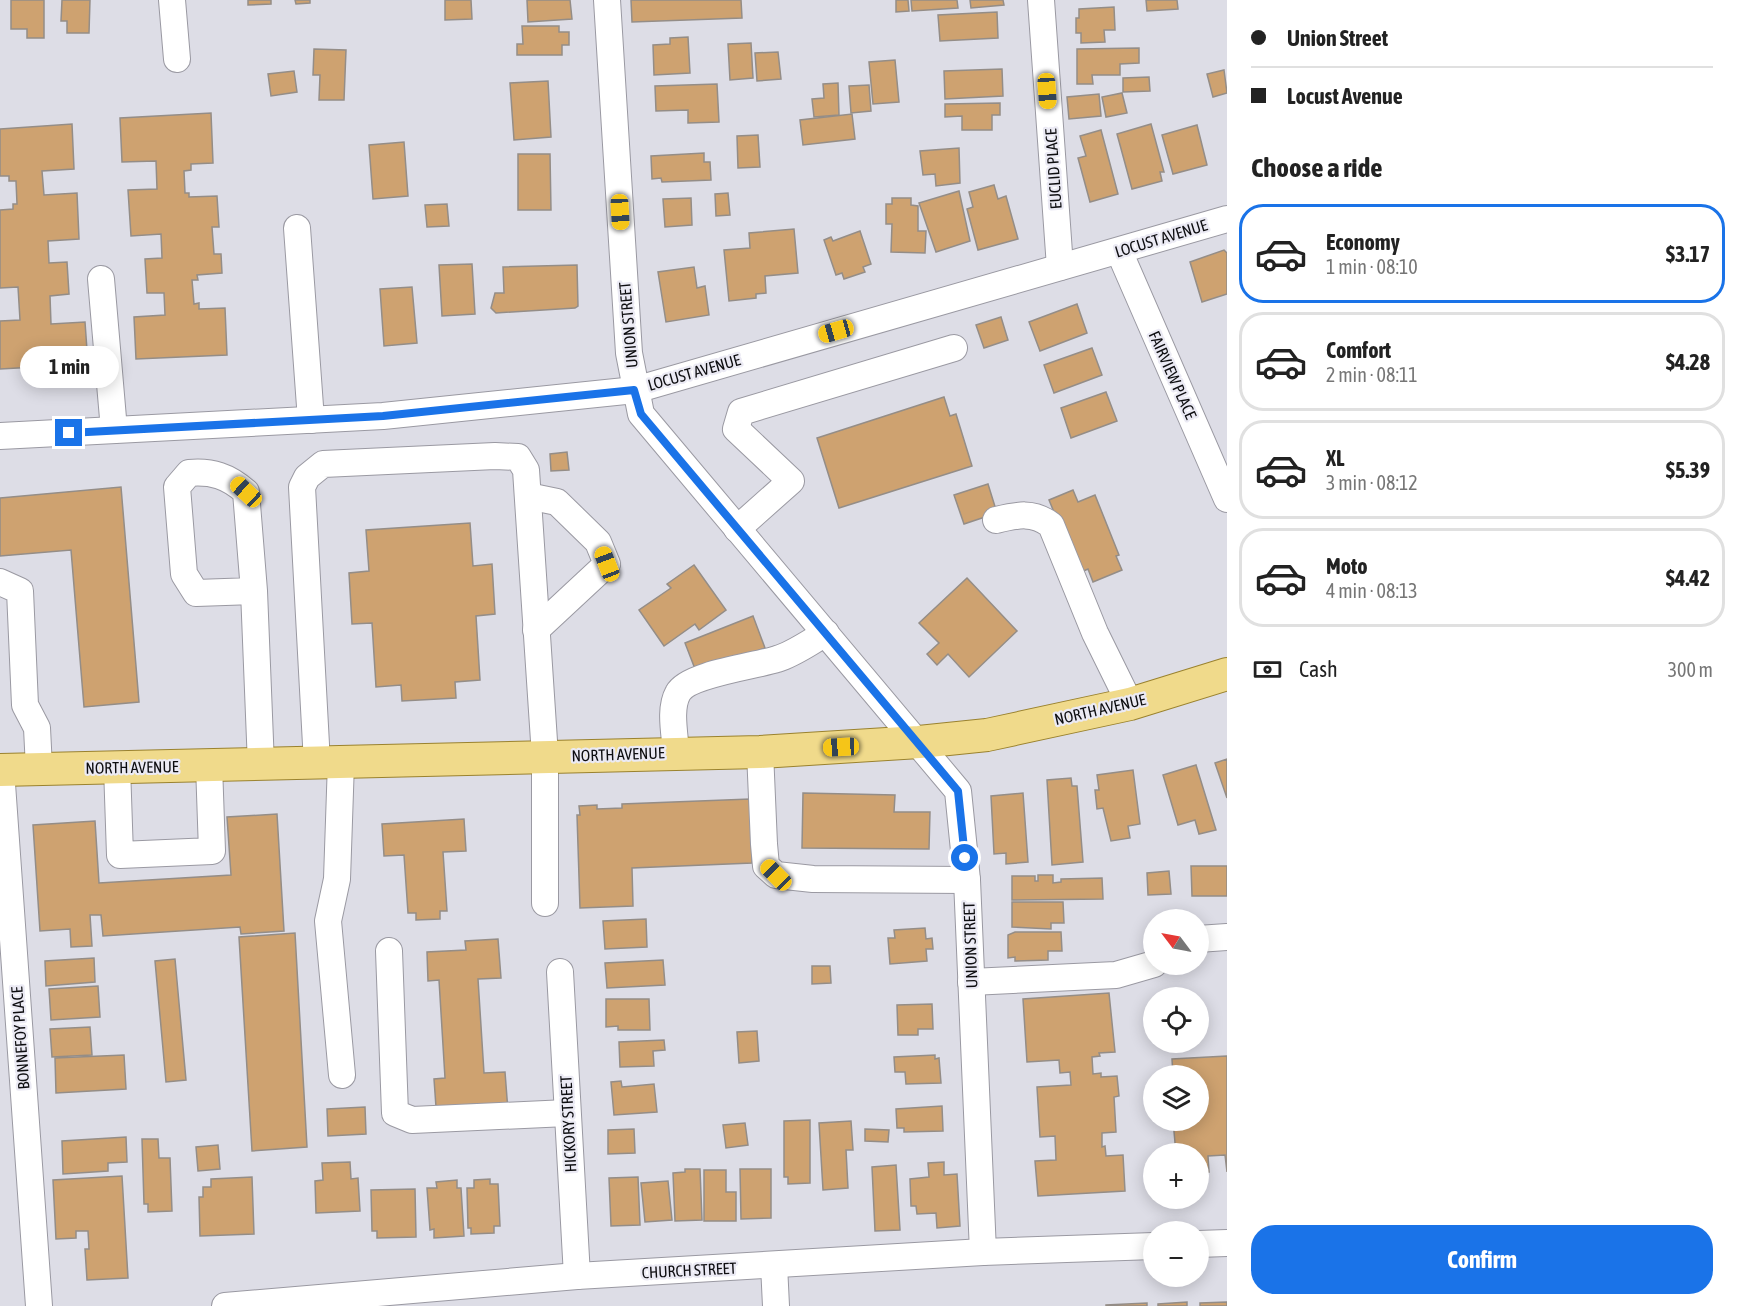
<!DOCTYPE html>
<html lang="en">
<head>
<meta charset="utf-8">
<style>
	:root { --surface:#fff; --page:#f6f6f6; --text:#222; --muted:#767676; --line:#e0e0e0; --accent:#1a73e8 }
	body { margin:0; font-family:"Asap Condensed",sans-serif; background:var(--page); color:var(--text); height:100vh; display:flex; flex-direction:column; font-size:22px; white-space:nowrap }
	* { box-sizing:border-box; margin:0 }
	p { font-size:20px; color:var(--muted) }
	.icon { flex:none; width:33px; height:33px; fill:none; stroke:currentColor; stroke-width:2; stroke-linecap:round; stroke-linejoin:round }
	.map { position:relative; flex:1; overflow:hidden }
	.details { display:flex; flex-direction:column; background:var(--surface); width:510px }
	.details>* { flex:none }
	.hud { display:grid; align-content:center; height:132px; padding:0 24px; background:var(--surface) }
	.needle { width:39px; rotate:302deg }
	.tools { position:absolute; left:1143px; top:909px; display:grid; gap:12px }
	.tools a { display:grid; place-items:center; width:66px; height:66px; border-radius:50%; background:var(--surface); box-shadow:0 3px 15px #0003; font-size:30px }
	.end { position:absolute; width:27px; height:27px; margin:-14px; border:8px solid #1a73e8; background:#fff; box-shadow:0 0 0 3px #fff }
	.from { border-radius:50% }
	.bubble { position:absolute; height:42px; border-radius:21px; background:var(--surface); box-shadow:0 3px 15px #0003; font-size:20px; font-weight:700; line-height:42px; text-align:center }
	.car { position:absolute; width:18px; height:36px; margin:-18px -9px; border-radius:8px; box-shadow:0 0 4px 2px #0007; background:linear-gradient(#f5c518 24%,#345 0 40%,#f5c518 0 76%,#345 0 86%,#f5c518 0) }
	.hud b { display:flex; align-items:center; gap:21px; height:57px; font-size:22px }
	.hud b+b { border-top:2px solid var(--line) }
	.hud i { width:15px; height:15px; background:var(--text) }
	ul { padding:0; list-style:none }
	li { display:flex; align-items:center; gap:18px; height:99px; margin:0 12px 9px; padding:0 12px; border:3px solid var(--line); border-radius:24px }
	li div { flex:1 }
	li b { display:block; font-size:22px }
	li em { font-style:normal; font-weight:700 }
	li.selected { border-color:var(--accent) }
	li>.icon { width:54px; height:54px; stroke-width:1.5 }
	h2 { padding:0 24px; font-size:27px; line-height:72px }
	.pay { display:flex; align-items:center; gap:15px; height:66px; padding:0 24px; font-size:22px }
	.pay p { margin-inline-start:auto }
	.cta { display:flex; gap:12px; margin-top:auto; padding:12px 24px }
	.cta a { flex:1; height:69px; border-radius:24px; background:var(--accent); color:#fff; font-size:24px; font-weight:700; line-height:69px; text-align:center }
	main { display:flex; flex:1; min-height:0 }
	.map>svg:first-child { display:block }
	.building { fill:#cea270; stroke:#948d87; stroke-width:1.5 }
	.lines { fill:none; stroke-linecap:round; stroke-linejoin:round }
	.minor-casing { stroke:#9a99a2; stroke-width:28 }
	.major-casing { stroke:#9a822e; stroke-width:34 }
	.minor { stroke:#fff; stroke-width:26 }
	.major { stroke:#f0da8b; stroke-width:32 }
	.route { stroke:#1a73e8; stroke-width:8 }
	.labels { text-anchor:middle; stroke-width:4.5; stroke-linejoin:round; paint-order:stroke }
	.street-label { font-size:16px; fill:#0d0d10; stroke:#ebeaf4 }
</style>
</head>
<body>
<main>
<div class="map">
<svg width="1227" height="1306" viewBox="0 0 1227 1306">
	<rect width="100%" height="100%" fill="#dddde6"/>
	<g class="building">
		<polygon points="11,0 44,0 44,38 27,38 27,29 11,29"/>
		<polygon points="62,0 90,0 89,33 67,33 67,21 61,21"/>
		<polygon points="248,0 271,0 271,4 248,5"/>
		<polygon points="295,0 310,0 310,3 296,4"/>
		<polygon points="445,0 471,0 472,19 445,20"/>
		<polygon points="527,0 570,0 572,19 528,22"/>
		<polygon points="631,0 741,0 742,18 632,22"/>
		<polygon points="896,0 908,0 909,11 896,12"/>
		<polygon points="911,0 957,0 958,8 912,11"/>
		<polygon points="970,0 1003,0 1004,5 971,8"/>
		<polygon points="1146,0 1177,0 1178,9 1147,11"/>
		<polygon points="1114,7 1115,30 1104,30 1105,42 1081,43 1081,33 1076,33 1076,18 1079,18 1079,9"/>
		<polygon points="997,12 998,38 940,41 938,15"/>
		<polygon points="522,26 559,26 559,32 569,32 569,45 562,45 562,55 517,55 517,44 523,44"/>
		<polygon points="688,37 690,73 654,75 653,45 670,44 670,38"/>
		<polygon points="751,43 753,78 730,80 728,44"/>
		<polygon points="1139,48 1139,63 1120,64 1120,75 1092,75 1093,84 1077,84 1077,49"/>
		<polygon points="314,49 346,50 344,100 319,100 320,75 313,75"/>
		<polygon points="778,52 781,79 757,81 755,53"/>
		<polygon points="895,60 899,102 873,104 869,62"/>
		<polygon points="1002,69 1003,96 945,99 944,71"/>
		<polygon points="1224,70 1227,93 1213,97 1207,74"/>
		<polygon points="294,71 297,92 271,96 268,74"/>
		<polygon points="1149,77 1150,91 1123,92 1123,78"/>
		<polygon points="548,81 551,137 514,140 510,83"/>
		<polygon points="838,83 839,115 814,117 812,99 824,98 823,84"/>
		<polygon points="717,84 719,122 688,123 688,110 656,111 655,86"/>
		<polygon points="869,85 871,111 851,113 849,86"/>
		<polygon points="1122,93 1127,113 1106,117 1102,97"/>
		<polygon points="1099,94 1101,116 1069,119 1067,97"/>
		<polygon points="1000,103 1000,115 992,115 992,130 962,130 962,116 945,117 945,104"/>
		<polygon points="211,113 213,163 191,164 191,170 184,171 185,193 189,193 189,197 217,196 219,227 212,227 214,254 221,254 222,273 197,275 198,280 192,280 194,304 199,303 199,309 225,308 227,355 136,359 134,317 165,315 164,293 147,293 145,259 162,258 161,234 131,236 128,190 157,189 156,161 122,162 120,118"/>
		<polygon points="852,114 855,139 803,145 800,120"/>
		<polygon points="72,124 74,169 42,171 44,195 77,193 79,239 48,241 49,263 67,262 69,294 50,296 51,324 85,322 88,364 0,369 0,321 20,320 18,287 0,288 0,210 13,209 13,204 17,204 16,181 9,181 9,176 0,176 0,129"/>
		<polygon points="1151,124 1164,172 1160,172 1162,181 1132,189 1117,134"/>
		<polygon points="1197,125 1207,165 1173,174 1162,135"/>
		<polygon points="1101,130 1118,194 1090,202 1078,158 1086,156 1080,136"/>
		<polygon points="758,135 760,167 738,168 737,136"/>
		<polygon points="404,142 408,196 373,199 369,145"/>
		<polygon points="959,148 960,183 936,186 935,174 923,175 920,151"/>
		<polygon points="704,153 704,162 710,162 711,180 662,182 661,178 652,179 651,156"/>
		<polygon points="518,154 550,154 551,210 518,210"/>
		<polygon points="994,185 998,199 1006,196 1018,239 978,250 967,209 973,207 969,192"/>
		<polygon points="959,191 970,241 936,252 919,203"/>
		<polygon points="728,193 730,215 716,216 715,194"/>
		<polygon points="691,198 692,225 665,227 663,199"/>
		<polygon points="892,198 911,198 911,205 918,206 918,231 926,231 925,253 891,252 892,224 886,224 886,204 892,204"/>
		<polygon points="447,204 449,226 427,227 425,205"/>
		<polygon points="794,229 798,273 765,276 766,293 756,294 756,298 729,301 724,250 750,248 749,233"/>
		<polygon points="860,231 871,264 863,267 865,272 844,279 842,273 836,275 824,240 831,237 833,241"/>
		<polygon points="1224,250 1227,253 1227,294 1202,302 1190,262"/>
		<polygon points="472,264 475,314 442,316 439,265"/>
		<polygon points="577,265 578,306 575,308 496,313 491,308 495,293 504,293 503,267"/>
		<polygon points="694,267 697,288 705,286 709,315 666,322 658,272"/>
		<polygon points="412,287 417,343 384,346 380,289"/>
		<polygon points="1077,304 1087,333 1040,351 1029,322"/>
		<polygon points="1001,317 1008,340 984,348 976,325"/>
		<polygon points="1092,348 1102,375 1054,393 1044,365"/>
		<polygon points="1106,392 1117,421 1071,438 1061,408"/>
		<polygon points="944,397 950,416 956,414 972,466 839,508 817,438"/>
		<polygon points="567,452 569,470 551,471 550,454"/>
		<polygon points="988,484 997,513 964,524 954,495"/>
		<polygon points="121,487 139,702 84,707 71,550 0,556 0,498"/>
		<polygon points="1073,490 1078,502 1095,495 1119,555 1116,556 1122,570 1093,582 1088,569 1079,573 1049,500"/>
		<polygon points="470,523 473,566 492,564 495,614 476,616 480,680 455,682 456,698 402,701 401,685 376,687 372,623 352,624 349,573 369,571 366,530"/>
		<polygon points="694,565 726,610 699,630 695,624 664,646 639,610 671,588 667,584"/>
		<polygon points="967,578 1017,631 969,677 948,654 937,665 927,654 939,643 919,623"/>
		<polygon points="753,616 765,648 697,674 685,643"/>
		<polygon points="1227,759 1227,798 1215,763"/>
		<polygon points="1196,765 1216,830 1199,834 1195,820 1178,825 1163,775"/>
		<polygon points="1133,770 1140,824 1128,826 1130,838 1111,841 1103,808 1097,809 1095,790 1099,790 1097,775"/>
		<polygon points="1071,778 1072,786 1077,786 1083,862 1052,865 1047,780"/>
		<polygon points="803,793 895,795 894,812 930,812 929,849 802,848"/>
		<polygon points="1023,793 1028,862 1006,864 1006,853 994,854 991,796"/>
		<polygon points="750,799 752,863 632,868 633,906 580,908 577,815 580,815 579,806 597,805 597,809 622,808 622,804"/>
		<polygon points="277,814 284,931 241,934 240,927 103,936 101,915 90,915 92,946 71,947 70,929 40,931 33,825 95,821 99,883 231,875 227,817"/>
		<polygon points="464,819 466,851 443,852 447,911 440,911 440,919 416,920 416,913 408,913 404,855 384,856 382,824"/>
		<polygon points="1191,866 1227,866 1227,896 1192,896"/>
		<polygon points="1169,871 1171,894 1148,895 1147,873"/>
		<polygon points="1038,875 1053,875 1053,883 1061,882 1061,879 1102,878 1103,899 1012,900 1012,876 1035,876 1035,881 1038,881"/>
		<polygon points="1012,902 1063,902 1064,923 1051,923 1051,929 1012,927"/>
		<polygon points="646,919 647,947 605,949 603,921"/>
		<polygon points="925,928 926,939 932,938 933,949 926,949 927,961 890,964 888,938 895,938 894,930"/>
		<polygon points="1015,932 1061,932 1062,951 1048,951 1048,960 1015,961 1015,957 1008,958 1008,935"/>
		<polygon points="295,933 307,1147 252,1151 239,937"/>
		<polygon points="498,939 501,978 478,979 484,1073 505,1072 508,1111 478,1113 477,1104 436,1107 434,1079 445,1078 439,980 428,981 427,952 466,950 465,941"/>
		<polygon points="94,958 95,982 46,986 45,961"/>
		<polygon points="175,959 186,1080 166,1082 155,961"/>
		<polygon points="663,960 665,985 607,988 605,963"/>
		<polygon points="812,966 830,966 831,983 812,984"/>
		<polygon points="98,986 100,1017 51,1020 49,989"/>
		<polygon points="1109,993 1115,1052 1099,1053 1100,1056 1092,1057 1093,1074 1101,1073 1101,1077 1117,1076 1119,1096 1114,1097 1116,1132 1102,1133 1102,1147 1105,1146 1106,1156 1123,1155 1125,1191 1038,1196 1035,1161 1056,1160 1055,1136 1040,1137 1037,1087 1071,1085 1070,1072 1060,1073 1059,1060 1027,1062 1023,999"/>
		<polygon points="606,999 649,999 650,1030 618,1030 618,1026 606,1027"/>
		<polygon points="932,1004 933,1029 918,1029 918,1035 898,1035 897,1005"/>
		<polygon points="90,1027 92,1055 52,1057 50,1029"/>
		<polygon points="757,1031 759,1061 739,1063 737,1032"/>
		<polygon points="664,1040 665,1050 653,1051 654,1066 620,1067 619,1042"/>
		<polygon points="124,1055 126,1089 56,1093 55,1058"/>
		<polygon points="935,1055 935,1059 939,1058 941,1083 906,1084 905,1072 895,1072 894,1057"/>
		<polygon points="1227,1056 1227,1172 1225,1155 1208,1156 1209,1172 1198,1173 1198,1154 1176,1154 1173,1120 1198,1120 1198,1076 1173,1076 1172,1059"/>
		<polygon points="621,1081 622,1087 654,1084 657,1112 614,1115 611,1082"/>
		<polygon points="942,1106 943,1131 904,1132 904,1128 897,1128 896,1109"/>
		<polygon points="365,1107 366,1134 328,1136 327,1109"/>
		<polygon points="810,1120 810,1183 788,1184 788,1177 784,1177 784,1121"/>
		<polygon points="851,1121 853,1150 846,1150 848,1188 823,1190 819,1123"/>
		<polygon points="745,1123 748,1145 726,1148 723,1125"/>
		<polygon points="634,1129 635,1153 608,1154 608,1130"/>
		<polygon points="865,1129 889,1130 888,1142 865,1141"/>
		<polygon points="126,1137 127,1162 108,1163 108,1171 63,1174 62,1141"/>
		<polygon points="142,1139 158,1139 159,1158 170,1158 172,1211 148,1212 148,1204 144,1204"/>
		<polygon points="218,1145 220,1169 198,1171 196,1147"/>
		<polygon points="350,1162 351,1179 358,1178 360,1211 316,1213 315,1181 323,1180 322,1163"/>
		<polygon points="944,1162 944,1175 957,1174 960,1226 937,1228 936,1213 917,1214 916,1206 911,1206 910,1179 929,1177 928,1163"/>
		<polygon points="896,1165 900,1230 875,1231 872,1167"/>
		<polygon points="685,1169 700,1169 702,1220 675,1221 673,1173 685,1172"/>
		<polygon points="740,1169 771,1169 771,1218 741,1219"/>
		<polygon points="704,1170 726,1170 726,1192 736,1192 736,1221 704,1221"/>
		<polygon points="122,1176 128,1278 87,1280 85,1249 89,1249 88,1231 76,1231 76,1238 56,1239 53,1180"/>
		<polygon points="252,1177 254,1234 200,1236 199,1197 203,1197 203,1187 211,1187 211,1179"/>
		<polygon points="638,1177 640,1225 611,1226 609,1178"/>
		<polygon points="490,1179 490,1184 498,1184 500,1226 494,1226 494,1233 471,1234 471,1228 468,1228 467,1188 474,1188 474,1180"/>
		<polygon points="457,1180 457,1188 461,1188 464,1236 434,1238 434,1229 430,1230 427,1188 437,1188 436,1182"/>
		<polygon points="668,1181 672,1220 645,1222 641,1183"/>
		<polygon points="415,1189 416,1237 377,1238 377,1231 372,1231 371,1190"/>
		<polygon points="1187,1302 1187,1306 1158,1306 1158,1304"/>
		<polygon points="1227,1302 1227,1306 1200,1306 1200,1303"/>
		<polygon points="1147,1303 1147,1306 1106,1306 1106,1305"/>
	</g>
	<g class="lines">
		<defs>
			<g id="minor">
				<polyline points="172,0 177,59"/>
				<polyline points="607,0 629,353 641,414 958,791 967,880 983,1252"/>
				<polyline points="1041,0 1060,267"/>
				<polyline points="297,228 311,420"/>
				<polyline points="1119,251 1227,499"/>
				<polyline points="101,279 114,430"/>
				<polyline points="0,436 383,416 635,390 1227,219"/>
				<polyline points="528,496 557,502 598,542 607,564 536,630"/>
				<path d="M996,520c21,-5 37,-9 55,5l44,108 35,71"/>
				<polyline points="737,529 791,481 736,429 741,412 954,348"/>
				<polyline points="0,582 20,591 25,705 37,728 39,768"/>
				<path d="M254,591l-58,2 -12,-19 -7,-87 12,-14c23,-2 39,3 57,19l8,99 7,174"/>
				<path d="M676,752c-1,-17 -7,-43 2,-59 10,-19 78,-27 99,-34 17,-5 33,-17 49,-26"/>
				<polyline points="760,752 764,844 766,866 776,875 813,879 967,880"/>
				<polyline points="341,762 337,879 328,921 342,1075"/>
				<polyline points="317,763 302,487 307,477 323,464 495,456 518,457 526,470 545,756 545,903"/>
				<polyline points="117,767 120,855 212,851 209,765"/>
				<polyline points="1,770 39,1306"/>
				<polyline points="1198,939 1227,937"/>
				<polyline points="389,951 395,1113 412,1120 567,1113"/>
				<polyline points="560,972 577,1276"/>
				<polyline points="971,982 1116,975 1154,964"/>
				<polyline points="1198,1244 1227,1243"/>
				<polyline points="774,1265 776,1306"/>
				<polyline points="225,1306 577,1276 983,1252 1154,1246"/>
			</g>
			<polyline id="major" points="0,770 760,752 919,742 987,735 1130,704 1227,674"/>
		</defs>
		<use href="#minor" class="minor-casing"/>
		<use href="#major" class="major-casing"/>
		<use href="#minor" class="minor"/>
		<use href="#major" class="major"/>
	</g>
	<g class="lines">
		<polyline class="route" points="69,433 383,416 634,390 641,414 958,791 965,858"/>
	</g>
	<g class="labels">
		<g class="street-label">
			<text transform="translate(1053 169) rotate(-94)" y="6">EUCLID PLACE</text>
			<text transform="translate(1161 238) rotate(-17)" y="6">LOCUST AVENUE</text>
			<text transform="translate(628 325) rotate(-95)" y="6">UNION STREET</text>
			<text transform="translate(694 372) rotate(-16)" y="6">LOCUST AVENUE</text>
			<text transform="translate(1173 375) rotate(66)" y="6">FAIRVIEW PLACE</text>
			<text transform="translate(1100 709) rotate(-13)" y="6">NORTH AVENUE</text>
			<text transform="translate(618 754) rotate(-2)" y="6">NORTH AVENUE</text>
			<text transform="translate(132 767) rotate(-1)" y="6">NORTH AVENUE</text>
			<text transform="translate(970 945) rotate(-92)" y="6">UNION STREET</text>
			<text transform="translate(20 1038) rotate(-94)" y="6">BONNEFOY PLACE</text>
			<text transform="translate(568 1124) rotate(-93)" y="6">HICKORY STREET</text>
			<text transform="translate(689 1270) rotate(-3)" y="6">CHURCH STREET</text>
		</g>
	</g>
</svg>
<div class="tools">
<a><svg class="needle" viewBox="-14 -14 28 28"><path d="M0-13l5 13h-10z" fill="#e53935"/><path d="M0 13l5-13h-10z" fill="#767676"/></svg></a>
<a><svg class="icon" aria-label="locate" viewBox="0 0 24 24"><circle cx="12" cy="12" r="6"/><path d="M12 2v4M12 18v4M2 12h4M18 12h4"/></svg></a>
<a><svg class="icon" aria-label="layers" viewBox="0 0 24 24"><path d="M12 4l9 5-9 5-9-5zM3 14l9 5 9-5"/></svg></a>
<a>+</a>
<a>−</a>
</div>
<i class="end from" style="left:965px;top:858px"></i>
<i class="end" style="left:69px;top:433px"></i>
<div class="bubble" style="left:20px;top:346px;width:99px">1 min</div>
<i class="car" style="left:1047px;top:91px;rotate:176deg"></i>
<i class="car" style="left:620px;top:212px;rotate:177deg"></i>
<i class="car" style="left:836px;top:331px;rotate:254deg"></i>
<i class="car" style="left:246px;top:492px;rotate:313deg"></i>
<i class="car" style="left:607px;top:564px;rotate:339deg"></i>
<i class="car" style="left:841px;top:747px;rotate:267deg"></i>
<i class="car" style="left:776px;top:875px;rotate:315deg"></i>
</div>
<section class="details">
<div class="hud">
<b><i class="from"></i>Union Street</b>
<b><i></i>Locust Avenue</b>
</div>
<h2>Choose a ride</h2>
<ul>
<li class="selected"><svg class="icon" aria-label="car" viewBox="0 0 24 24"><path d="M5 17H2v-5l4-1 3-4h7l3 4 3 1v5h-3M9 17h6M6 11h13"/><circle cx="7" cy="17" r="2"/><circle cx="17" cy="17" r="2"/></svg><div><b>Economy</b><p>1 min · 08:10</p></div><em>$3.17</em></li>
<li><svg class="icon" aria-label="car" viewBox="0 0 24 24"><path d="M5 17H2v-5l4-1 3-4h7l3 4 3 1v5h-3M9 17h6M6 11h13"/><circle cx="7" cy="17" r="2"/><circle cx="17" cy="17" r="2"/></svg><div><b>Comfort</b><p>2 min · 08:11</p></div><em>$4.28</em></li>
<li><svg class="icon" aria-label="car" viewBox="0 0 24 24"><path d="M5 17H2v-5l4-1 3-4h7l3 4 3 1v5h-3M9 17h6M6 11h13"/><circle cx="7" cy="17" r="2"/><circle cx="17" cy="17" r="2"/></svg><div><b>XL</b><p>3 min · 08:12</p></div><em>$5.39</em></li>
<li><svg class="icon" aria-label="car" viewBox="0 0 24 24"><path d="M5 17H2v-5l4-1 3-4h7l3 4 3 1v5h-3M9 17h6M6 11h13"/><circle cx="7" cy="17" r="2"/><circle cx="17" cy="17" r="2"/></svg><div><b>Moto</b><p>4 min · 08:13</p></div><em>$4.42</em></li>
</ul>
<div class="pay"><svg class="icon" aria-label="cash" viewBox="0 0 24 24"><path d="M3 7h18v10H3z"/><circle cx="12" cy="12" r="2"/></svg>Cash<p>300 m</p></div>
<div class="cta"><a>Confirm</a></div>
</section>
</main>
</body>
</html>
